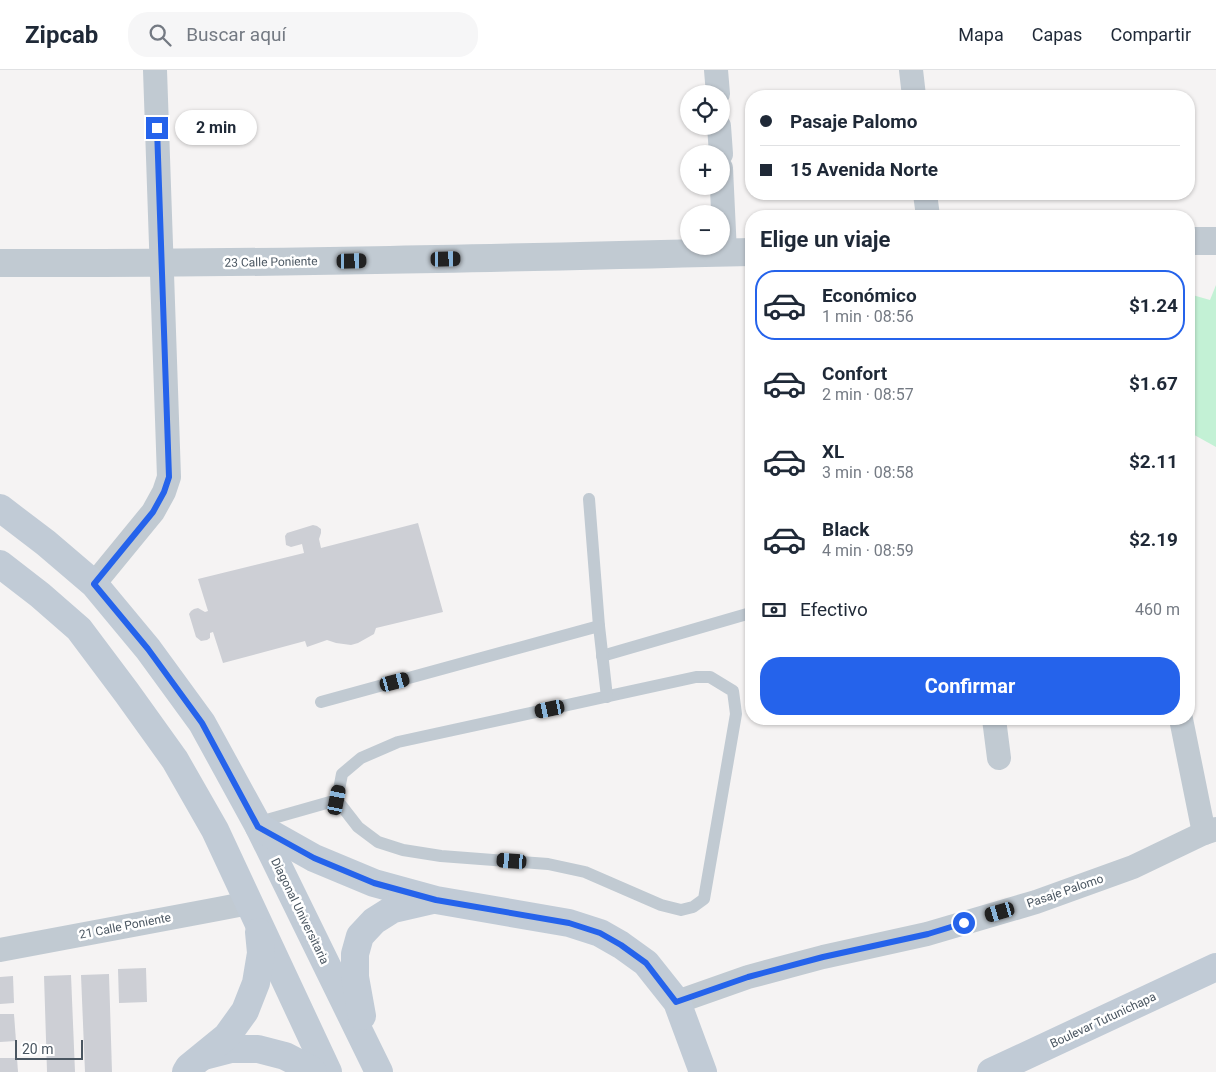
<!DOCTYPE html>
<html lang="es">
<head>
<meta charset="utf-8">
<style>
	:root { --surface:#fff; --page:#f6f6f7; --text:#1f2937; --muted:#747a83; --line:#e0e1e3; --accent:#2563eb }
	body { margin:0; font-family:Roboto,sans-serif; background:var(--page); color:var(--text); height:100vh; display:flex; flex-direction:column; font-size:19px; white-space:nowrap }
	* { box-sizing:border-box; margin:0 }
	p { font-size:16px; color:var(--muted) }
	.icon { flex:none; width:28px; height:28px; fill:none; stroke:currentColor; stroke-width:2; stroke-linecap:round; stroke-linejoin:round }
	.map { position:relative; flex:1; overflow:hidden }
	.drawer { position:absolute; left:745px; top:140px; width:450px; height:515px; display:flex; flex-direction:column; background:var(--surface); border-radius:20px; box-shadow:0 1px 4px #0004 }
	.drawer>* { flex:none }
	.hud { position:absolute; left:745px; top:20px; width:450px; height:110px; border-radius:20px; box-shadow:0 1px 4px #0004; display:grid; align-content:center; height:110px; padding:0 15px; background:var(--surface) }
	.tools { position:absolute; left:680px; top:15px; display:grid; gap:10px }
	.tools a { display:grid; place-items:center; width:50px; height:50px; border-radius:50%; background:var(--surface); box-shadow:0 1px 4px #0004; font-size:25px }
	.scale { position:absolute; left:15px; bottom:12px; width:68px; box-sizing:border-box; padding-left:5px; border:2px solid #4a5661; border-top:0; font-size:14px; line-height:18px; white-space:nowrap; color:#4a5661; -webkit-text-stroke:4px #fff; paint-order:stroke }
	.end { position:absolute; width:22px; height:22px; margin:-11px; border:6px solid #2563eb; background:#fff; box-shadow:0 0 0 2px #fff }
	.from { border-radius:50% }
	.bubble { position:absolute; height:35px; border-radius:18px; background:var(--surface); box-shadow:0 1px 4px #0004; font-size:16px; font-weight:700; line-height:35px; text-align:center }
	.car { position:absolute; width:15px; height:30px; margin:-15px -8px; border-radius:6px; box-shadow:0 0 4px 1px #0007; background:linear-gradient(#222 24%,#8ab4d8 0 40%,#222 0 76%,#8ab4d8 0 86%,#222 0) }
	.hud b { display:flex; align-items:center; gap:18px; height:48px; font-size:19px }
	.hud b+b { border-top:1px solid var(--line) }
	.hud i { width:12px; height:12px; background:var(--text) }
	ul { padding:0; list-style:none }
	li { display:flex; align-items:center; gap:15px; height:70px; margin:0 10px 8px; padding:0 5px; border:2px solid transparent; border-radius:20px }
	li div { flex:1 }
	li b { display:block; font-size:19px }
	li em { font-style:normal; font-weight:700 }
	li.active { border-color:var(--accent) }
	li>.icon { width:45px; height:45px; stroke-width:1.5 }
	h2 { padding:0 15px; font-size:22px; line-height:60px }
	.pay { display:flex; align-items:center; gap:12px; height:55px; padding:0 15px; font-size:19px }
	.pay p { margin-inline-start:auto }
	.button { display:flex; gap:10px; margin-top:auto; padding:10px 15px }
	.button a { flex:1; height:58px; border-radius:20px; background:var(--accent); color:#fff; font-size:20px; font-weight:700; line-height:58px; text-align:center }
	header { display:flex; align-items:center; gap:30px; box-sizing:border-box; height:70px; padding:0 25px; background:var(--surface); border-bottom:1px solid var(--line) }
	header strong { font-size:24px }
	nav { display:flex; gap:28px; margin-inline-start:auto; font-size:18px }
	.search { width:350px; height:45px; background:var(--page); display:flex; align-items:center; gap:12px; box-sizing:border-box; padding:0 18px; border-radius:20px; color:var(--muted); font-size:19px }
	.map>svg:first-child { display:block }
	.green { fill:#c3f1d5 }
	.building { fill:#cdcfd5 }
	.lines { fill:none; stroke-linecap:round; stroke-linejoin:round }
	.service { stroke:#c1cad2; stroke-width:12 }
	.minor { stroke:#c1cad2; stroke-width:24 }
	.tertiary { stroke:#c1cad2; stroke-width:28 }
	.secondary { stroke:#c1cbd6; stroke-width:28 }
	.route { stroke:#2563eb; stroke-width:6 }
	.labels { text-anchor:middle; stroke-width:5; stroke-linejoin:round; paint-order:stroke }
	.street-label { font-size:12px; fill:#4a5661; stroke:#fff }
</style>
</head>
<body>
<header>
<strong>Zipcab</strong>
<div class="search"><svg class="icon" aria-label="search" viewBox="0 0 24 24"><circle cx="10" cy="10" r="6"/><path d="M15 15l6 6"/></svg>Buscar aquí</div>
<nav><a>Mapa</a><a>Capas</a><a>Compartir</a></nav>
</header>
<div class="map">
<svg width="1216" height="1002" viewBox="0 0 1216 1002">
	<rect width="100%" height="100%" fill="#f5f3f3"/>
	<polygon class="green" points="1216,215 1216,377 1189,362 1189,224 1210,230"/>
	<g class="building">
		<polygon points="418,453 443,542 376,558 374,564 358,573 351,575 336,573 327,570 307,577 305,571 223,593 213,562 210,563 210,568 207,570 201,571 196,567 189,544 191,541 194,539 198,538 205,542 208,541 198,509 304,483 302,474 291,477 286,475 285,466 287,463 313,455 317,456 321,459 321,463 319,469 321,478"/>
		<polygon points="146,898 147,932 119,933 118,899"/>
		<polygon points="109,904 112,1002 85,1002 81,905"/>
		<polygon points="71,905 75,1002 47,1002 44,906"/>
		<polygon points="13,906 14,933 0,934 0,907"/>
		<polygon points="0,944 14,944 16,971 0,972"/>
		<polygon points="0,988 17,988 18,1002 0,1002"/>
	</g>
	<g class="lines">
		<g class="service">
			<polyline points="589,429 599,556"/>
			<polyline points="602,586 747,544"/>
			<polygon points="696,607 710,607 733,621 736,644 704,829 693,837 681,840 661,835 585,802 548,794 441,786 403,780 378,772 358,757 337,730 342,704 361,688 398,672"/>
			<polyline points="321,632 599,556 607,627"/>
			<polyline points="256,753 337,730"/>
		</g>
		<g class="minor">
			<polyline points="716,0 718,24"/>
			<polyline points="911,0 914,26"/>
			<polyline points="719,56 721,84"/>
			<polyline points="721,98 725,183"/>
			<polyline points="925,124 928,146"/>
			<polyline points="94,514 153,442 164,422 169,407 155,0"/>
			<polyline points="994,649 999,688"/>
			<polyline points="1181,649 1204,763"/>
			<polyline points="0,880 218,839 249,833"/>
			<polyline points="677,932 748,907 823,887 927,864 1036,832 1133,797 1204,763 1216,759"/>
		</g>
		<g class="tertiary">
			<polyline points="1189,171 1216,171"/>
			<path d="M0,193c251,1 501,-5 751,-11"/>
		</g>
		<g class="secondary">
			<polyline points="0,438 46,473 94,514 148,579 202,653 259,757 379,1002"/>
			<polyline points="0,494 40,525 79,559 127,623 175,690 215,760 328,1002"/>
			<polyline points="259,757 314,788 374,813 436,830 569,853 600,863 621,875 646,893 677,932 703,1002"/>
			<polyline points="362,946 355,907 355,884 360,866 374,851 393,839 432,830"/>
			<polyline points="204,986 231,979 258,979 285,986 310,999 313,1002"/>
			<polyline points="186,1002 189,997 227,966 245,941 256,913 261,883 259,862"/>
			<polyline points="991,1002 1216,897"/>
		</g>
	</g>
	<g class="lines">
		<polyline class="route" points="157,58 169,407 164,422 153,442 94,514 148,579 202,653 258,757 314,788 374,813 436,830 569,853 600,863 621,875 646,893 676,932 748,907 823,887 928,864 964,853"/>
	</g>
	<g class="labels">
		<g class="street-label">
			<text transform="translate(271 192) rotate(-1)" y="4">23 Calle Poniente</text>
			<text transform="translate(1065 821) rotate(-19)" y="4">Pasaje Palomo</text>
			<text transform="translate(300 841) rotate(64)" y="4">Diagonal Universitaria</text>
			<text transform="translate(125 856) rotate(-11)" y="4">21 Calle Poniente</text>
			<text transform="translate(1103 950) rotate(-25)" y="4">Boulevar Tutunichapa</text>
		</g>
	</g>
</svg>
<div class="tools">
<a><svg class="icon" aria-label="locate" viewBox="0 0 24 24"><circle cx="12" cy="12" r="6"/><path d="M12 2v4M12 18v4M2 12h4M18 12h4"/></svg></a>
<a>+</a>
<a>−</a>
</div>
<div class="scale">20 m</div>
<i class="end from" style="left:964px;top:853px"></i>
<i class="end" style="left:157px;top:58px"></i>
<div class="bubble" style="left:175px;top:40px;width:82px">2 min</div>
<i class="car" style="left:446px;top:189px;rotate:89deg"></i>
<i class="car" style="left:352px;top:191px;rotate:89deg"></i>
<i class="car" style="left:395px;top:612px;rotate:75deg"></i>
<i class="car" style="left:550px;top:639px;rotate:258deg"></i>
<i class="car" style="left:337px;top:730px;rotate:11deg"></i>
<i class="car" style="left:512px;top:791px;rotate:274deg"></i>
<i class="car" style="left:1000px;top:842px;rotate:254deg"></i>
<div class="hud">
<b><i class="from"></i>Pasaje Palomo</b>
<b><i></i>15 Avenida Norte</b>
</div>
<section class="drawer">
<h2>Elige un viaje</h2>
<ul>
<li class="active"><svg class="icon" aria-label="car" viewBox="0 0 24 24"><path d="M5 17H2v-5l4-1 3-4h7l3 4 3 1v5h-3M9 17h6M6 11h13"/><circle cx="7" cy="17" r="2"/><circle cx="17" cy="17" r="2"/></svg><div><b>Económico</b><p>1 min · 08:56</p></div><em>$1.24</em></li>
<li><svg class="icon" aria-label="car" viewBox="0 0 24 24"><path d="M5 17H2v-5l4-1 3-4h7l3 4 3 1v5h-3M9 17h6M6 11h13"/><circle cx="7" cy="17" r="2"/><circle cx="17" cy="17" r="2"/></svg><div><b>Confort</b><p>2 min · 08:57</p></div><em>$1.67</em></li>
<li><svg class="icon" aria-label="car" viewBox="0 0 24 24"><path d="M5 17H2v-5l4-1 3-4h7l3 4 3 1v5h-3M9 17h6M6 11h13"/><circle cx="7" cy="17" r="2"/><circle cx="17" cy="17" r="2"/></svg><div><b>XL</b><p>3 min · 08:58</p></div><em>$2.11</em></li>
<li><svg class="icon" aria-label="car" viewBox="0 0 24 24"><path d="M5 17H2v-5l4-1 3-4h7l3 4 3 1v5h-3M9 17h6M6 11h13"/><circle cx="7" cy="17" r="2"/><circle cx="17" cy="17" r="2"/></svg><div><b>Black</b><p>4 min · 08:59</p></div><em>$2.19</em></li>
</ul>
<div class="pay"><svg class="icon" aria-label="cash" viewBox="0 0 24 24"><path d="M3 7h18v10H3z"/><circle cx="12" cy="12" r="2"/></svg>Efectivo<p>460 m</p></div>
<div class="button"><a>Confirmar</a></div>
</section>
</div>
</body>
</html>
